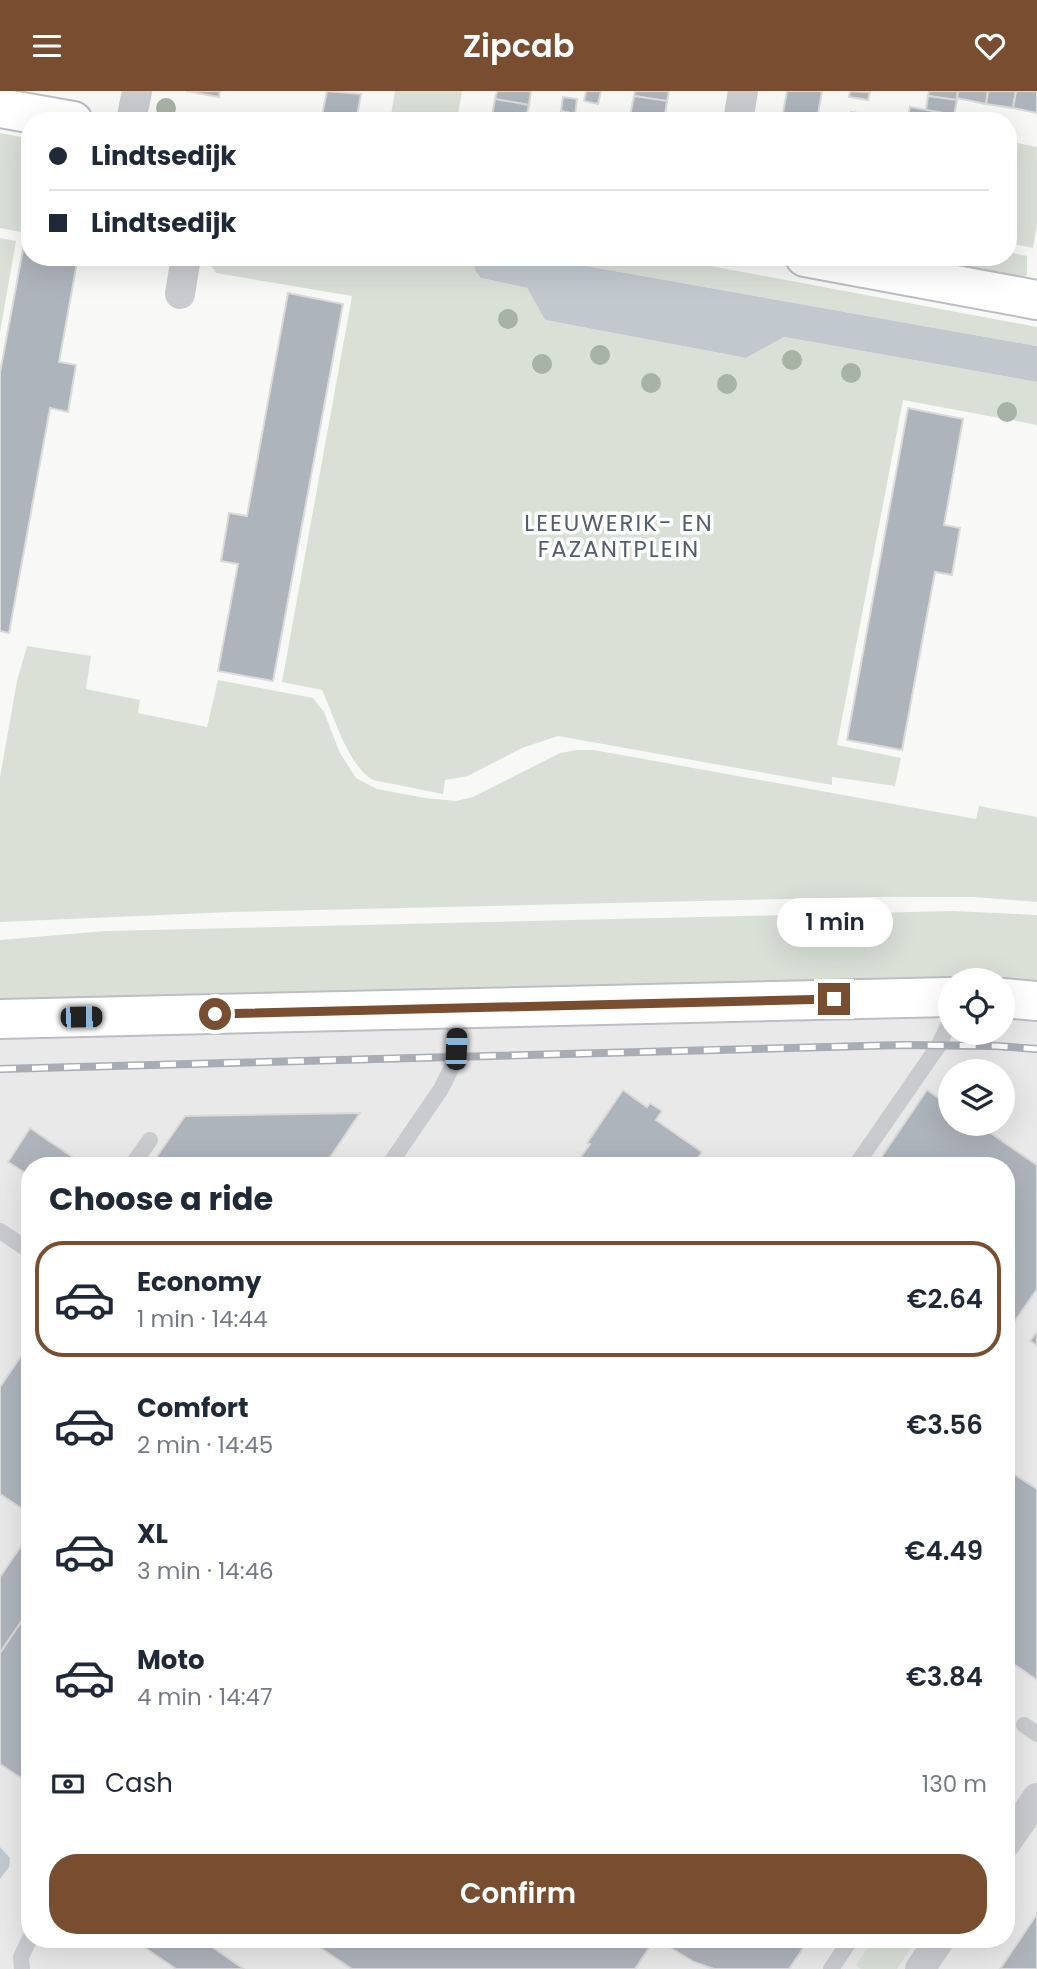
<!DOCTYPE html>
<html lang="en">
<head>
<meta charset="utf-8">
<style>
	:root { --surface:#fff; --page:#f2f2f3; --text:#1f2937; --muted:#747a83; --line:#e0e1e3; --accent:#794d2f }
	body { margin:0; font-family:Poppins,sans-serif; background:var(--page); color:var(--text); height:100vh; display:flex; flex-direction:column; font-size:26px; white-space:nowrap }
	* { box-sizing:border-box; margin:0 }
	p { font-size:23px; color:var(--muted) }
	.icon { flex:none; width:38px; height:38px; fill:none; stroke:currentColor; stroke-width:2; stroke-linecap:round; stroke-linejoin:round }
	.map { position:relative; flex:1; overflow:hidden }
	.panel { position:absolute; left:21px; top:1066px; width:994px; height:791px; display:flex; flex-direction:column; background:var(--surface); border-radius:28px; box-shadow:0 7px 28px #0002 }
	.panel>* { flex:none }
	.guide { position:absolute; left:21px; top:21px; width:996px; height:154px; border-radius:28px; box-shadow:0 7px 28px #0002; display:grid; align-content:center; height:154px; padding:0 28px; background:var(--surface) }
	.fabs { position:absolute; left:938px; top:877px; display:grid; gap:14px }
	.fabs a { display:grid; place-items:center; width:77px; height:77px; border-radius:50%; background:var(--surface); box-shadow:0 7px 28px #0002; font-size:35px }
	.end { position:absolute; width:32px; height:32px; margin:-16px; border:9px solid #794d2f; background:#fff; box-shadow:0 0 0 4px #fff }
	.from { border-radius:50% }
	.bubble { position:absolute; height:49px; border-radius:24px; background:var(--surface); box-shadow:0 7px 28px #0002; font-size:23px; font-weight:600; line-height:49px; text-align:center }
	.car { position:absolute; width:21px; height:42px; margin:-21px -10px; border-radius:9px; box-shadow:0 0 5px 2px #0007; background:linear-gradient(#222 24%,#8ab4d8 0 40%,#222 0 76%,#8ab4d8 0 86%,#222 0) }
	.guide b { display:flex; align-items:center; gap:24px; height:66px; font-size:26px }
	.guide b+b { border-top:2px solid var(--line) }
	.guide i { width:18px; height:18px; background:var(--text) }
	ul { padding:0; list-style:none }
	li { display:flex; align-items:center; gap:21px; height:116px; margin:0 14px 10px; padding:0 14px; border:4px solid transparent; border-radius:28px }
	li div { flex:1 }
	li b { display:block; font-size:26px }
	li em { font-style:normal; font-weight:600 }
	li.selected { border-color:var(--accent) }
	li>.icon { width:63px; height:63px; stroke-width:1.5 }
	h2 { padding:0 28px; font-size:32px; line-height:84px }
	.pay { display:flex; align-items:center; gap:18px; height:77px; padding:0 28px; font-size:26px }
	.pay p { margin-inline-start:auto }
	.cta { display:flex; gap:14px; margin-top:auto; padding:14px 28px }
	.cta a { flex:1; height:80px; border-radius:28px; background:var(--accent); color:#fff; font-size:28px; font-weight:600; line-height:80px; text-align:center }
	header { display:flex; justify-content:space-between; align-items:center; height:91px; padding:0 28px; background:var(--accent); color:#fff; font-size:32px; font-weight:600 }
	.map>svg:first-child { display:block }
	.built { fill:#e9e9e9; fill-rule:evenodd }
	.green { fill:#d9e1d7 }
	.water { fill:#c1c9cf }
	.building { fill:#aeb4bc; stroke:#dadad8; stroke-width:2 }
	.lines { fill:none; stroke-linecap:round; stroke-linejoin:round }
	.secondary-casing { stroke:#bbbec4; stroke-width:42 }
	.lane { stroke:#c9cbcf; stroke-width:16 }
	.street { stroke:#c9cbcf; stroke-width:30 }
	.secondary { stroke:#fff; stroke-width:38 }
	.rail-casing { stroke:#a8acb4; stroke-width:8 }
	.rail { stroke:#fff; stroke-width:5; stroke-dasharray:16; stroke-linecap:butt }
	.tree { fill:#a6b3a5 }
	.route { stroke:#794d2f; stroke-width:9 }
	.labels { text-anchor:middle; stroke-width:7; stroke-linejoin:round; paint-order:stroke }
	.neighbourhood-label { font-size:23px; letter-spacing:2px; fill:#555e6d; stroke:#fff }
</style>
</head>
<body>
<header><svg class="icon" aria-label="menu" viewBox="0 0 24 24"><path d="M4 6h16M4 12h16M4 18h16"/></svg>Zipcab<svg class="icon" aria-label="heart" viewBox="0 0 24 24"><path d="M12 20l-8-8c-3-5 5-10 8-4 3-6 11-1 8 4z"/></svg></header>
<div class="map">
<svg width="1037" height="1878" viewBox="0 0 1037 1878">
	<rect width="100%" height="100%" fill="#f8f9f6"/>
	<path class="built" d="M0,914l950,3v25h53v-25h34v961h-1037zM950,980h53v52h-53zM30,1074h976v774h-976z"/>
	<g class="green">
		<polygon points="395,0 462,0 457,30 390,30"/>
		<polygon points="0,42 30,48 30,80 25,84 25,93 30,101 30,143 0,137"/>
		<polygon points="1008,50 1037,56 1037,133 1033,157 1008,152"/>
		<polygon points="0,147 16,150 0,241"/>
		<polygon points="1008,161 1027,165 1027,184 1024,186 961,174 963,166 1008,166"/>
		<path d="M211,166h264l6,21 46,10 18,32 201,38 38,-21 253,45v43l-134,-25 -66,345 64,13 -6,28 -63,-9v8l-274,-49 -36,12 -54,28 -23,4 -2,14 -70,-14c-25,-14 -39,-64 -51,-90l-40,-8 70,-386 -136,-23 -6,-9z"/>
		<polygon points="535,166 663,166 1037,236 1037,255"/>
		<polygon points="27,555 91,565 86,598 140,609 138,622 207,636 218,589 313,607 324,621 340,662 356,687 377,698 425,707 456,710 473,706 560,662 577,659 594,659 976,728 979,715 1037,726 1037,811 973,806 870,806 231,821 0,831 0,686 17,590"/>
		<polygon points="953,820 1037,824 1037,892 966,889 666,893 0,908 0,849 105,840"/>
		<polygon points="874,1848 917,1848 897,1878 861,1878 856,1874"/>
	</g>
	<g class="water">
		<polygon points="475,166 535,166 1037,255 1037,291 784,246 746,267 545,229 527,197 481,187 475,179"/>
		<polygon points="0,1756 10,1767 9,1776 0,1788"/>
	</g>
	<g class="building">
		<polygon points="186,0 220,0 219,6"/>
		<polygon points="327,0 361,3 356,30 322,25"/>
		<polygon points="497,0 531,0 529,14 495,8"/>
		<polygon points="586,0 601,0 598,13 584,10"/>
		<polygon points="635,0 669,0 667,10 634,5"/>
		<polygon points="787,0 822,0 817,28 783,22"/>
		<polygon points="850,0 870,1 868,9 849,6"/>
		<polygon points="929,0 958,0 957,9 928,5"/>
		<polygon points="958,0 988,0 986,13 957,7"/>
		<polygon points="988,0 1016,0 1013,17 986,13"/>
		<polygon points="1016,0 1037,0 1037,22 1013,17"/>
		<polygon points="634,5 667,10 664,30 629,30"/>
		<polygon points="928,5 957,9 954,24 926,19"/>
		<polygon points="563,6 577,8 575,23 561,20"/>
		<polygon points="495,8 529,14 525,30 491,30"/>
		<polygon points="910,16 955,24 954,30 907,30"/>
		<polygon points="561,20 575,23 573,30 559,30"/>
		<polygon points="851,21 866,23 864,30 850,30"/>
		<polygon points="783,22 817,28 816,30 782,30"/>
		<polygon points="873,24 887,27 886,30 871,30"/>
		<polygon points="24,153 30,155 30,166 78,166 59,271 76,274 68,321 50,317 9,542 0,540 0,282"/>
		<polygon points="288,202 343,213 273,590 218,580 238,473 221,470 229,422 247,425"/>
		<polygon points="908,317 963,328 944,434 960,437 952,484 935,481 902,659 847,649"/>
		<polygon points="623,999 647,1016 650,1012 662,1020 656,1029 702,1061 693,1074 575,1074 590,1053 587,1052"/>
		<polygon points="927,999 950,1015 950,1032 976,1032 1037,1074 1037,1198 1006,1243 1006,1074 876,1074"/>
		<polygon points="360,1022 325,1074 151,1074 185,1025"/>
		<polygon points="30,1037 77,1069 73,1074 30,1074 30,1085 8,1071"/>
		<polygon points="1037,1240 1037,1255 1030,1250"/>
		<polygon points="30,1252 30,1423 0,1403 0,1296"/>
		<polygon points="1006,1378 1037,1398 1037,1589 1006,1568"/>
		<polygon points="21,1455 30,1461 30,1518 0,1562 0,1486"/>
		<polygon points="30,1518 30,1693 0,1673 0,1562"/>
		<polygon points="1037,1823 1037,1878 1000,1878"/>
		<polygon points="132,1848 207,1848 205,1851 244,1878 176,1878"/>
		<polygon points="307,1848 655,1848 635,1878 352,1878"/>
		<polygon points="656,1848 805,1848 808,1850 789,1878 714,1878 694,1871"/>
	</g>
	<g class="lines">
		<defs>
			<g id="secondary">
				<polyline points="0,17 73,30"/>
				<polyline points="805,166 1037,209"/>
				<polyline points="1003,907 1037,910"/>
				<polyline points="0,928 950,906"/>
			</g>
		</defs>
		<use href="#secondary" class="secondary-casing"/>
		<g class="lane">
			<polyline points="132,1074 150,1049"/>
			<polyline points="389,1074 441,998 453,974 457,917"/>
			<polyline points="856,1074 939,954 950,930"/>
			<polyline points="0,1140 30,1160"/>
			<polyline points="1024,1634 1037,1643"/>
			<polyline points="22,1878 21,1866 30,1847"/>
			<polyline points="831,1878 851,1848"/>
		</g>
		<g class="street">
			<polyline points="131,30 137,0"/>
			<polyline points="738,30 743,0"/>
			<polyline points="180,203 186,166"/>
			<polyline points="1006,1752 1037,1707"/>
			<polyline points="920,1878 940,1848"/>
		</g>
		<use href="#secondary" class="secondary"/>
		<defs>
			<polyline id="rail" points="0,978 902,954 996,955 1037,958"/>
		</defs>
		<use href="#rail" class="rail-casing"/>
		<use href="#rail" class="rail"/>
	</g>
	<g class="tree">
		<circle cx="166" cy="17" r="10"/>
		<circle cx="508" cy="228" r="10"/>
		<circle cx="600" cy="264" r="10"/>
		<circle cx="792" cy="269" r="10"/>
		<circle cx="542" cy="273" r="10"/>
		<circle cx="851" cy="282" r="10"/>
		<circle cx="651" cy="292" r="10"/>
		<circle cx="727" cy="293" r="10"/>
		<circle cx="1007" cy="321" r="10"/>
	</g>
	<g class="lines">
		<polyline class="route" points="215,923 834,908"/>
	</g>
	<g class="labels">
		<g class="neighbourhood-label">
			<text x="619" y="440">LEEUWERIK- EN<tspan x="619" dy="26">FAZANTPLEIN</tspan></text>
		</g>
	</g>
</svg>
<div class="fabs">
<a><svg class="icon" aria-label="locate" viewBox="0 0 24 24"><circle cx="12" cy="12" r="6"/><path d="M12 2v4M12 18v4M2 12h4M18 12h4"/></svg></a>
<a><svg class="icon" aria-label="layers" viewBox="0 0 24 24"><path d="M12 4l9 5-9 5-9-5zM3 14l9 5 9-5"/></svg></a>
</div>
<i class="end from" style="left:215px;top:923px"></i>
<i class="end" style="left:834px;top:908px"></i>
<div class="bubble" style="left:777px;top:807px;width:116px">1 min</div>
<i class="car" style="left:81px;top:926px;rotate:89deg"></i>
<i class="car" style="left:456px;top:958px;rotate:2deg"></i>
<div class="guide">
<b><i class="from"></i>Lindtsedijk</b>
<b><i></i>Lindtsedijk</b>
</div>
<section class="panel">
<h2>Choose a ride</h2>
<ul>
<li class="selected"><svg class="icon" aria-label="car" viewBox="0 0 24 24"><path d="M5 17H2v-5l4-1 3-4h7l3 4 3 1v5h-3M9 17h6M6 11h13"/><circle cx="7" cy="17" r="2"/><circle cx="17" cy="17" r="2"/></svg><div><b>Economy</b><p>1 min · 14:44</p></div><em>€2.64</em></li>
<li><svg class="icon" aria-label="car" viewBox="0 0 24 24"><path d="M5 17H2v-5l4-1 3-4h7l3 4 3 1v5h-3M9 17h6M6 11h13"/><circle cx="7" cy="17" r="2"/><circle cx="17" cy="17" r="2"/></svg><div><b>Comfort</b><p>2 min · 14:45</p></div><em>€3.56</em></li>
<li><svg class="icon" aria-label="car" viewBox="0 0 24 24"><path d="M5 17H2v-5l4-1 3-4h7l3 4 3 1v5h-3M9 17h6M6 11h13"/><circle cx="7" cy="17" r="2"/><circle cx="17" cy="17" r="2"/></svg><div><b>XL</b><p>3 min · 14:46</p></div><em>€4.49</em></li>
<li><svg class="icon" aria-label="car" viewBox="0 0 24 24"><path d="M5 17H2v-5l4-1 3-4h7l3 4 3 1v5h-3M9 17h6M6 11h13"/><circle cx="7" cy="17" r="2"/><circle cx="17" cy="17" r="2"/></svg><div><b>Moto</b><p>4 min · 14:47</p></div><em>€3.84</em></li>
</ul>
<div class="pay"><svg class="icon" aria-label="cash" viewBox="0 0 24 24"><path d="M3 7h18v10H3z"/><circle cx="12" cy="12" r="2"/></svg>Cash<p>130 m</p></div>
<div class="cta"><a>Confirm</a></div>
</section>
</div>
</body>
</html>
